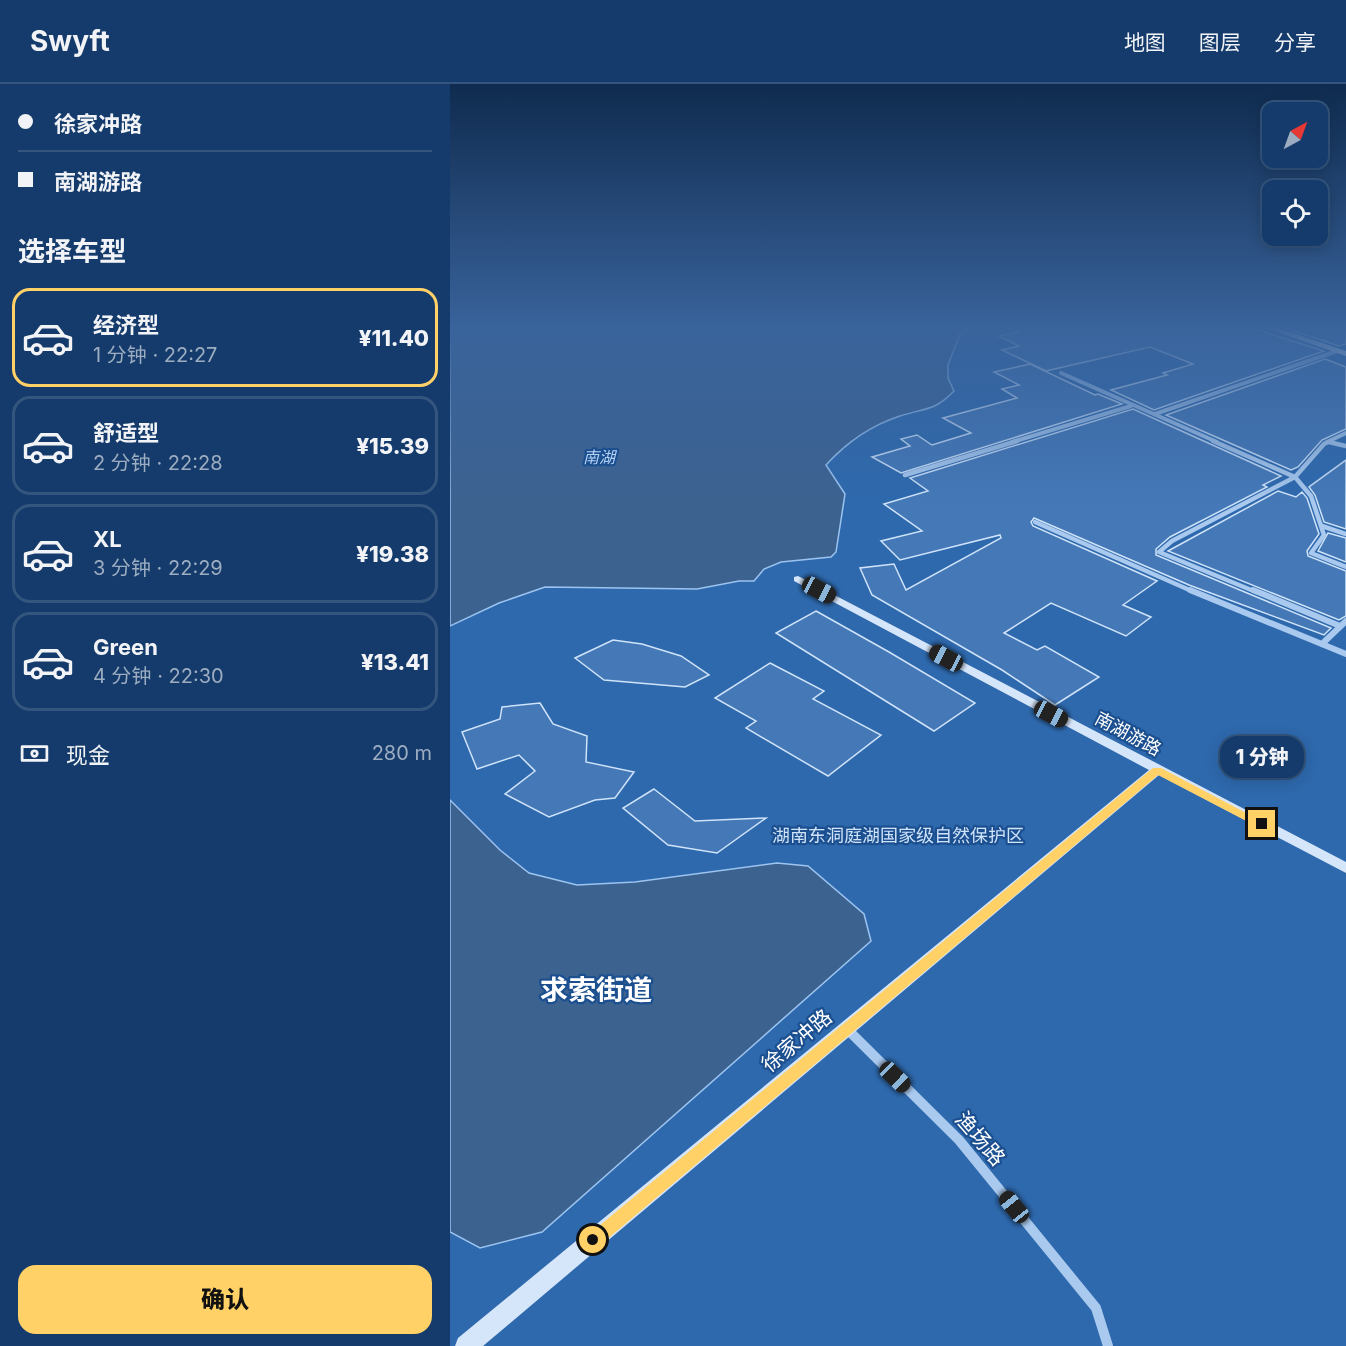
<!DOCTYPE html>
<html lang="zh">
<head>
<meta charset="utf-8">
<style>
	:root { --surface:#143b6b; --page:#1d4271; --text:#f1f3f6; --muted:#9dadc1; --line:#33557e; --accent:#ffd166 }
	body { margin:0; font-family:Inter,"Noto Sans SC",sans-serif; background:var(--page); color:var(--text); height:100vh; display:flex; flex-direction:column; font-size:22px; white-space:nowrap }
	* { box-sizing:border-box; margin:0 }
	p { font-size:20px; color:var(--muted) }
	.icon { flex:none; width:33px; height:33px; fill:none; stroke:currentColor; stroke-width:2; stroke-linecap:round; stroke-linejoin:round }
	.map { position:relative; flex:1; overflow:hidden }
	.sheet { display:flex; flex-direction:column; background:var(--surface); width:450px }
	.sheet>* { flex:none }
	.banner { display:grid; align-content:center; height:132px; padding:0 18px; background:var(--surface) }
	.needle { width:39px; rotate:41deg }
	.tools { position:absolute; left:812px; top:18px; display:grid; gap:12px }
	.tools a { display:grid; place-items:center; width:66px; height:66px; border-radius:12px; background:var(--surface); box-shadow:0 3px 15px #0003,0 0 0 2px var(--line); font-size:30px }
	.end { position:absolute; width:27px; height:27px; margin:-14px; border:8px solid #ffd166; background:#111; box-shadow:0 0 0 3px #111 }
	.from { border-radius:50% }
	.bubble { position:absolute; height:42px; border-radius:18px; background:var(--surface); box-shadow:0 3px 15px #0003,0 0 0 2px var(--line); font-size:20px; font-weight:800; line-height:42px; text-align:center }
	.car { position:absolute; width:18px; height:36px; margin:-18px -9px; border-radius:8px; box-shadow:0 0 4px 2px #0007; background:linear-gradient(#222 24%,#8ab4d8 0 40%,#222 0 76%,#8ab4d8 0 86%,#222 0) }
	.banner b { display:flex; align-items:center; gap:21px; height:57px; font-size:22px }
	.banner b+b { border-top:2px solid var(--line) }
	.banner i { width:15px; height:15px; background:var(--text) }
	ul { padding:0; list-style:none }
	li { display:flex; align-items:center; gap:18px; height:99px; margin:0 12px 9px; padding:0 6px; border:3px solid var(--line); border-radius:18px }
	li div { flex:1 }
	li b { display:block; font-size:22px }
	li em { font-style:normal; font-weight:800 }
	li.selected { border-color:var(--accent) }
	li>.icon { width:54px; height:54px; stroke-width:1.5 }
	h2 { padding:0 18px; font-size:27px; line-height:72px }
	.pay { display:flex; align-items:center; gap:15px; height:66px; padding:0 18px; font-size:22px }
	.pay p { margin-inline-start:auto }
	.primary-button { display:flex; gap:12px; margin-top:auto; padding:12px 18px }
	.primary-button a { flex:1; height:69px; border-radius:18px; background:var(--accent); color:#111; font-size:24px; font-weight:800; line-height:69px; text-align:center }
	header { display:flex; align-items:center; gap:36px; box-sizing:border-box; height:84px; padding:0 30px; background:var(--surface); border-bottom:2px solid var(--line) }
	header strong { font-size:28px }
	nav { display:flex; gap:33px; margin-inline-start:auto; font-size:21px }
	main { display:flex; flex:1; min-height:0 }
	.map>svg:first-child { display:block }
	.green { fill:#2e69ad }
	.water { fill:#3c6290; stroke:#9cc4f0; stroke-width:1.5 }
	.building { fill:#4478b7; stroke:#cfe3fa; stroke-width:1.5 }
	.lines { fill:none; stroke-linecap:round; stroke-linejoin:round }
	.street-far3 { stroke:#a9c9ee; stroke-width:4 }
	.street-far2 { stroke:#a9c9ee; stroke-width:4.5 }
	.street-far1 { stroke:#a9c9ee; stroke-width:6 }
	.street { stroke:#a9c9ee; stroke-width:10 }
	.secondary { fill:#d6e6fa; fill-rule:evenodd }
	.primary { fill:#f0f6ff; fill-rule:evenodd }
	.route { fill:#ffd166 }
	.labels { text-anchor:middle; stroke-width:4.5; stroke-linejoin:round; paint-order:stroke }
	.far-water-label { font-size:16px; font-style:italic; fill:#b5d3f5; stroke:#1b4f8f }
	.street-label { font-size:18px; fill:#fff; stroke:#1b4f8f }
	.park-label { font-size:18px; fill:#cfe3fa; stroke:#1b4f8f }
	.near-street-label { font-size:21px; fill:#fff; stroke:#1b4f8f }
	.near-district-label { font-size:28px; font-weight:bold; fill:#fff; stroke:#1b4f8f }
</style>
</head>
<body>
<header>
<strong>Swyft</strong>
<nav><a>地图</a><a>图层</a><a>分享</a></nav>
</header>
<main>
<section class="sheet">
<div class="banner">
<b><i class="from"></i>徐家冲路</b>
<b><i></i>南湖游路</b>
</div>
<h2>选择车型</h2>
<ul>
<li class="selected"><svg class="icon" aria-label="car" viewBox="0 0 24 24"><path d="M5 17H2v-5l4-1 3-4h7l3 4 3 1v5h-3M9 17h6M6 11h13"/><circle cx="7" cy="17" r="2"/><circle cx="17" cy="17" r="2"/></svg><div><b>经济型</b><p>1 分钟 · 22:27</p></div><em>¥11.40</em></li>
<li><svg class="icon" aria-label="car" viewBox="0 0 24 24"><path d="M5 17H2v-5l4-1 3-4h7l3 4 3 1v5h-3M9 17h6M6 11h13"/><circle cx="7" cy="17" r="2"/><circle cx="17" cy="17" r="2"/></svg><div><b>舒适型</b><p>2 分钟 · 22:28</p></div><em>¥15.39</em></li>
<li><svg class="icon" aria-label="car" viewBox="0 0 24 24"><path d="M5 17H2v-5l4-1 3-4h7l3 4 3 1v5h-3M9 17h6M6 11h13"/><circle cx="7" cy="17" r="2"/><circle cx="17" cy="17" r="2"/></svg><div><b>XL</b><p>3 分钟 · 22:29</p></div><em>¥19.38</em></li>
<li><svg class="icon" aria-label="car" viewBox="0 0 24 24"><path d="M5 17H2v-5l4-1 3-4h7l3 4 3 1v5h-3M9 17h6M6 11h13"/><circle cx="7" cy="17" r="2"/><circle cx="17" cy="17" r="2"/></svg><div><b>Green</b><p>4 分钟 · 22:30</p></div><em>¥13.41</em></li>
</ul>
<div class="pay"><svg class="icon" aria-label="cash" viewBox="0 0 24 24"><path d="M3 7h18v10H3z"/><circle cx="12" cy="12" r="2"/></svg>现金<p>280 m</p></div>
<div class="primary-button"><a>确认</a></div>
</section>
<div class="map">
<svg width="896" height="1262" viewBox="0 0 896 1262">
	<rect width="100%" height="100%" fill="#1b4f8f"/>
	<rect class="green" x="0" y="241" width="896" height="1021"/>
	<g class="water">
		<path d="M0,241h524l-14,9 -12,31v13l6,13c-19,20 -29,17 -54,25 -28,9 -54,27 -74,49l19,29 -9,58 -5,5 -50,5 -17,7 -10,12h-15l-42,8 -152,-2 -46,16 -49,23z"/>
		<polygon points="0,716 50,766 79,789 127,801 185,798 327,779 358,782 414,830 421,857 92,1148 30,1164 0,1148"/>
	</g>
	<g class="building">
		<polygon points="551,241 793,241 874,267 704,326 661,306 717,291 713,289 743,280 700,263 596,287 552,266 569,262 549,252 568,248"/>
		<polygon points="826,241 896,241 896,260 889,262"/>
		<polygon points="875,275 896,283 896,345 872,356 848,383 841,386 716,331"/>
		<polygon points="580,280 645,311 648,310 672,320 451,389 422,373 460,362 451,355 467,351 482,361 521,349 493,334 567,314 552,305 569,301 544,288"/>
		<polygon points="683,325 831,392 813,401 817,403 720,453 706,465 706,471 881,544 874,551 739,501 584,434 581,438 583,442 707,497 673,521 701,533 676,552 601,519 554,549 587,566 595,562 649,593 605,621 552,586 422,511 410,484 444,480 456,506 551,454 550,451 450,476 431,457 472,447 434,420 478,407 460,394"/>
		<polygon points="896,376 896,445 874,438 865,411 859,403"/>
		<polygon points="828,407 846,413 852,408 857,414 869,450 857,467 858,472 896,487 896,532 889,536 718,467"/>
		<polygon points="878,449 896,454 896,478 868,467"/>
		<polygon points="366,527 439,568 525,619 484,647 326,549"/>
		<polygon points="163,556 192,560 231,572 259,591 235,603 154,596 125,574"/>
		<polygon points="320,579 374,607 363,615 431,651 378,692 296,644 306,637 265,614"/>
		<polygon points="90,619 103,640 137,652 136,678 184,688 165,714 145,716 99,733 55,710 85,687 69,671 27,685 12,648 50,635 52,623"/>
		<polygon points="204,705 245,737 316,734 267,769 218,761 173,724"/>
	</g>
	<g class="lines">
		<g class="street-far3">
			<polyline points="611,289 767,358"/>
			<polyline points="705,330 887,267"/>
			<polyline points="562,358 681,322"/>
			<polyline points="877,358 896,349"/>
		</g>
		<g class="street-far2">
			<polyline points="763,357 845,393 861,412 874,451 861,469 896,483"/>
			<polyline points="879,358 896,362"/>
			<polyline points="455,391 567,357"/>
			<polyline points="585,438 744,508"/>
			<polyline points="872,442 896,450"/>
			<polyline points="806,508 709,468 722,457 845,393 874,360 880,357"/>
		</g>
		<g class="street-far1">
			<polyline points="740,506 896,570"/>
			<polyline points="803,506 890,542"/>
			<polyline points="872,560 896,537"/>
		</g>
		<polyline class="street" points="397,945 509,1056 646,1224 658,1262"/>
		<polygon class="secondary" points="348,492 896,778 896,789 709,691 33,1262 5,1262 8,1254 699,686 344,497 344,493"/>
		<polygon class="primary" points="807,241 819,241 896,267 896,272"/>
	</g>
	<linearGradient id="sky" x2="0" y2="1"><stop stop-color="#0f2b4f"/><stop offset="0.58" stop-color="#39639b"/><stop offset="1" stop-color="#39639b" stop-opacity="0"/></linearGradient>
	<rect width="896" height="418" fill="url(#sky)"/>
	<polygon class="route" points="703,684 711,684 817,740 812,744 808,743 708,691 149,1162 143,1164 138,1162 135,1156 138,1151"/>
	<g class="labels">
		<g class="far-water-label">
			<text x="149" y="379">南湖</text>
		</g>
		<g class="street-label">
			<text transform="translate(678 650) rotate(28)" y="6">南湖游路</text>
		</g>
		<g class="park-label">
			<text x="448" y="758">湖南东洞庭湖国家级自然保护区</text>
		</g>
		<g class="near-street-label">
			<text transform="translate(347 957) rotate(-40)" y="7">徐家冲路</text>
			<text transform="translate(530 1055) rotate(49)" y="7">渔场路</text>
		</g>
		<g class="near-district-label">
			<text x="146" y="916">求索街道</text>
		</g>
	</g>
</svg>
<div class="tools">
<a><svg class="needle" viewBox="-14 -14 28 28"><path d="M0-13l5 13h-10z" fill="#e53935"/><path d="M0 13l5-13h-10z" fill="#9dadc1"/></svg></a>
<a><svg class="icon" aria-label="locate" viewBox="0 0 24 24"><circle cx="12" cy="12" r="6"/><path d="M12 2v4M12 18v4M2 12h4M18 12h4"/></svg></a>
</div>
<i class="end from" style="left:143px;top:1156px"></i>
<i class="end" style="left:812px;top:740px"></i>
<div class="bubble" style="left:770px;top:652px;width:84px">1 分钟</div>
<i class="car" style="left:369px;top:506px;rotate:118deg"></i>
<i class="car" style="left:496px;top:574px;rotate:298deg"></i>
<i class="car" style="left:601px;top:630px;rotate:118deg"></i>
<i class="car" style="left:445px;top:993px;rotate:134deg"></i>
<i class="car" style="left:564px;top:1123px;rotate:321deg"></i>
</div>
</main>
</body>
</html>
